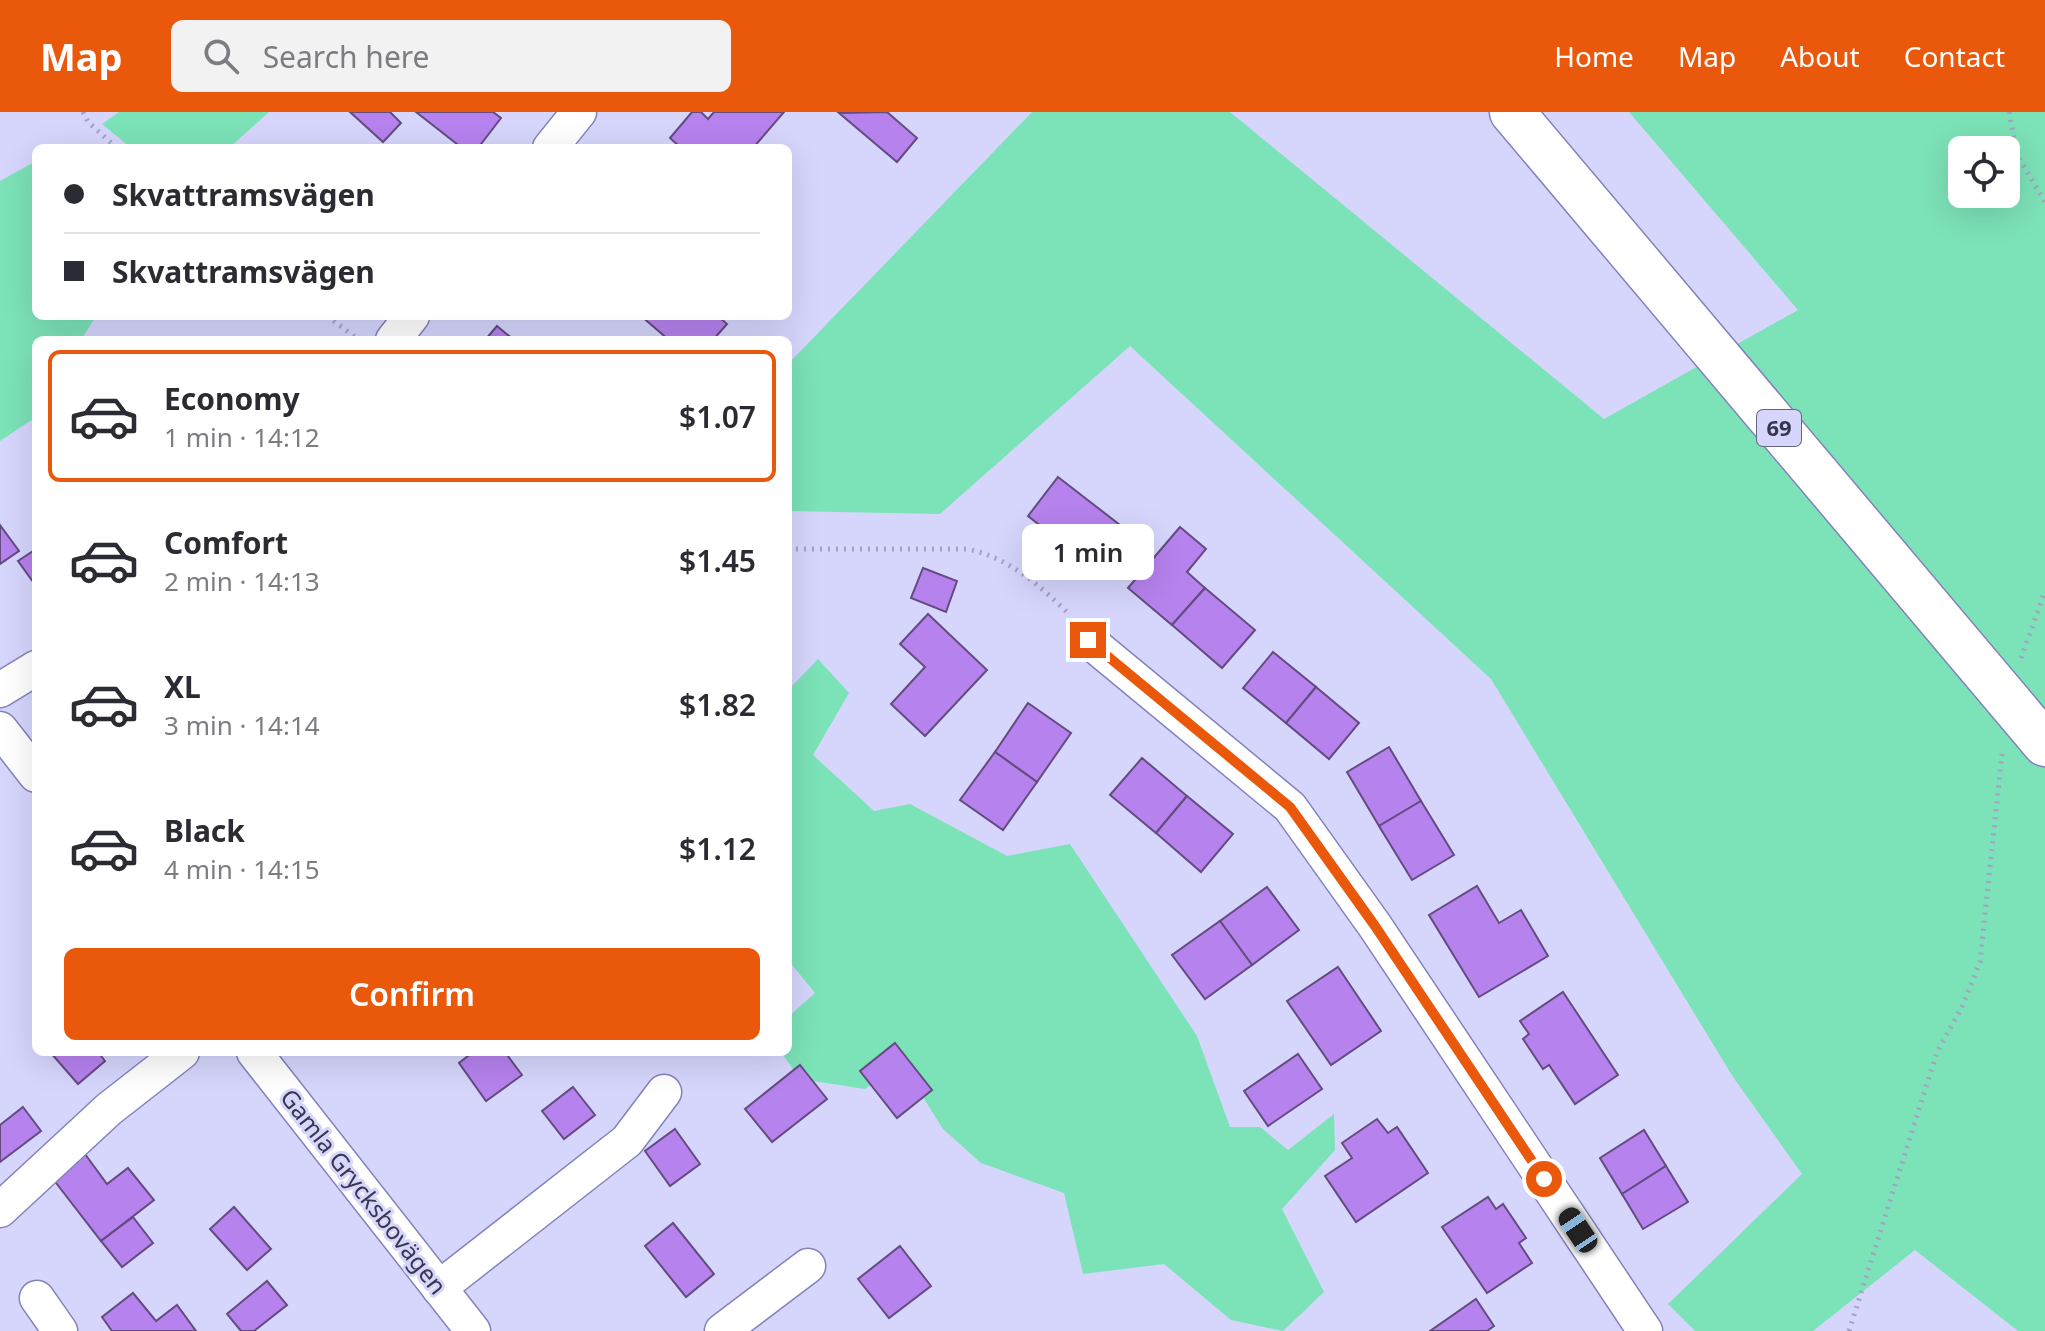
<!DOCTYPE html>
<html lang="en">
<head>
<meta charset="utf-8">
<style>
	:root { --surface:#fff; --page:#f2f2f3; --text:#2b2b33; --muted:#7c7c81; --line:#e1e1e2; --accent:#ea580c }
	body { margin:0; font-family:"Noto Sans",sans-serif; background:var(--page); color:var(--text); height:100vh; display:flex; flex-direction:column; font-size:30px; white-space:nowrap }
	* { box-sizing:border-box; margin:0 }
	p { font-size:26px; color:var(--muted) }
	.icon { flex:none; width:44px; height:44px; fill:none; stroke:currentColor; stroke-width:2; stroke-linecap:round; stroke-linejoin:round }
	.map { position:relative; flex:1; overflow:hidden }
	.details { position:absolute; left:32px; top:224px; width:760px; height:720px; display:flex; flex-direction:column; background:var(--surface); border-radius:12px; box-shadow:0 8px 32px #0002 }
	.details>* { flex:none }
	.banner { position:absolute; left:32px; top:32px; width:760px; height:176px; border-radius:12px; box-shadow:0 8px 32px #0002; display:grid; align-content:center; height:176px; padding:0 32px; background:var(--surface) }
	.tools { position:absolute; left:1948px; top:24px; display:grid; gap:16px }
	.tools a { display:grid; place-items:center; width:72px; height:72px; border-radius:12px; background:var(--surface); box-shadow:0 8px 32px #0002; font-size:40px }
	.end { position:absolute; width:36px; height:36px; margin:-18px; border:10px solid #ea580c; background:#fff; box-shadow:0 0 0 4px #fff }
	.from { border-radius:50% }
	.bubble { position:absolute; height:56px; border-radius:12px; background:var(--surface); box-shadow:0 8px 32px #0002; font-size:26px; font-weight:600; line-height:56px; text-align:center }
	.car { position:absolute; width:24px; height:48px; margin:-24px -12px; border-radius:10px; box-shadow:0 0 6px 2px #0007; background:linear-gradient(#222 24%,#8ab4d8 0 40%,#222 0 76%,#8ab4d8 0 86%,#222 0) }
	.banner b { display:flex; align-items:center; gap:28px; height:76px; font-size:30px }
	.banner b+b { border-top:2px solid var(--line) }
	.banner i { width:20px; height:20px; background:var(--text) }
	ul { padding:14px 0 0; list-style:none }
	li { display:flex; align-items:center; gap:24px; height:132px; margin:0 16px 12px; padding:0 16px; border:4px solid transparent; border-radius:12px }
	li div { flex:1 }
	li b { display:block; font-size:30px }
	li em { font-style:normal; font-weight:600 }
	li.on { border-color:var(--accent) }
	li>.icon { width:72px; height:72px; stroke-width:1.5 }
	.button { display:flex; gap:16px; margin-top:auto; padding:16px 32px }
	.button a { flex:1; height:92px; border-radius:12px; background:var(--accent); color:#fff; font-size:32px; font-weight:600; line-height:92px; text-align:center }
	header { display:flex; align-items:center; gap:48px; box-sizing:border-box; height:112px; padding:0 40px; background:var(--accent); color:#fff }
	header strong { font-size:38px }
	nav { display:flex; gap:44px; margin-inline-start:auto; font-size:28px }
	.search { width:560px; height:72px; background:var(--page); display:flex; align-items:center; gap:20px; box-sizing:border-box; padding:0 28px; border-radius:12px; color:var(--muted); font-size:30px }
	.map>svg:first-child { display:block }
	.green { fill:#7ce2b8; fill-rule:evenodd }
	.building { fill:#b682ee; stroke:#644b80; stroke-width:2 }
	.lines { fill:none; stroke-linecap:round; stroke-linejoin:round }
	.minor-casing { stroke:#8382bd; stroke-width:37 }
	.major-casing { stroke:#8382bd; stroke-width:47 }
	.path { stroke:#a2a2c4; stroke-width:5; stroke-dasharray:2 6; stroke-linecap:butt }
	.minor { stroke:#fff; stroke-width:34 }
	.major { stroke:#fff; stroke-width:44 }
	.route { stroke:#ea580c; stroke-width:10 }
	.labels { text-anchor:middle; stroke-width:6; stroke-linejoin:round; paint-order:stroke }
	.shield { fill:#d6d6fd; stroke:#666683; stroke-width:2 }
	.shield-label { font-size:22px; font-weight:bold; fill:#36364f }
	.street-label { font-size:24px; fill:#36364f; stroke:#d6d6fd }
</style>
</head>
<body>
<header>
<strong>Map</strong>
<div class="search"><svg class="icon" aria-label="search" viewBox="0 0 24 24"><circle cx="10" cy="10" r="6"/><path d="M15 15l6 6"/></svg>Search here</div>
<nav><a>Home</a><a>Map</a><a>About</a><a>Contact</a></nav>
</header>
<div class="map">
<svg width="2045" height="1219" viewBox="0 0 2045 1219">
	<rect width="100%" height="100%" fill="#d6d6fd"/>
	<g class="green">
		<polygon points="119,0 269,0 229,36 131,36 102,12"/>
		<path d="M1032,0h198l374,307 194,-109 -169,-198h416v1219h-27l-103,-81 -102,81h-118l-27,-27 134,-130 -69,-97 -242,-398 -361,-333 -190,168 -152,-3v-147zM1962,38h44v44h-44z"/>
		<polygon points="36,49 36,204 96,204 81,228 36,228 36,305 0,329 0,69"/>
		<polygon points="818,547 849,581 813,643 874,699 910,692 1007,744 1070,732 1197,924 1230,1015 1260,1015 1288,1038 1334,1002 1335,1038 1282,1097 1324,1180 1283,1219 1231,1208 1164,1152 1083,1162 1064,1081 981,1051 943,1017 902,952 865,977 800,967 781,940 788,940 788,905 815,881 788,848 788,578"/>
	</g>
	<g class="building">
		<polygon points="350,0 390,0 401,11 383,30"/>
		<polygon points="416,0 493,0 501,6 478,36 462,36"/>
		<polygon points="692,0 701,0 708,7 714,0 784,0 753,36 681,36 670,26"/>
		<polygon points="887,0 917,26 897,50 839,1"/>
		<polygon points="641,204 718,204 727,212 713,228 669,228"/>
		<polygon points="497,214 514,228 485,228"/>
		<polygon points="1058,365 1138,427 1108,466 1028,404"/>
		<polygon points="0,413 19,439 0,452"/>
		<polygon points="1180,415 1206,437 1187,460 1205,476 1172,513 1128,476"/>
		<polygon points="36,437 36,474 18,449"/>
		<polygon points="923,456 957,469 946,500 911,486"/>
		<polygon points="1205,476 1255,518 1222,556 1172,513"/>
		<polygon points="928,502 987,558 925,624 891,592 925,555 900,532"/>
		<polygon points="1273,540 1316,575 1286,611 1243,576"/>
		<polygon points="1316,575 1359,611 1329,647 1286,611"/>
		<polygon points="1028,591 1071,621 1037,670 995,640"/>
		<polygon points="1389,635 1421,689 1379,714 1347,660"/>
		<polygon points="995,640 1037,670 1003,718 960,688"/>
		<polygon points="1142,646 1187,684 1156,721 1110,683"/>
		<polygon points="1187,684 1233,722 1201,760 1156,721"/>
		<polygon points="1421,689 1454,743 1412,768 1379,714"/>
		<polygon points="1477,774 1499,811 1521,798 1548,844 1479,885 1429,803"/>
		<polygon points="1267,775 1299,818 1252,853 1220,809"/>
		<polygon points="1220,809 1252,853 1205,887 1172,843"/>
		<polygon points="1338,855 1381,919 1331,953 1287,889"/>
		<polygon points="1563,880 1618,963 1575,992 1549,953 1543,957 1523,927 1529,922 1520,909"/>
		<polygon points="895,931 932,978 897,1006 860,959"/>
		<polygon points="50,940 98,940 105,949 78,972"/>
		<polygon points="473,940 505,940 522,963 486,989 459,951"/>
		<polygon points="1298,942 1322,977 1268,1014 1244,979"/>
		<polygon points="800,953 827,987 772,1030 745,997"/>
		<polygon points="573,975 595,1003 564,1027 542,999"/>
		<polygon points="23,995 41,1019 0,1050 0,1013"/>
		<polygon points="1377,1007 1388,1021 1397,1015 1428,1061 1356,1110 1325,1064 1352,1046 1342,1031"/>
		<polygon points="675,1017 700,1052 670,1074 645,1039"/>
		<polygon points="1644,1018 1666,1054 1622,1082 1600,1046"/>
		<polygon points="85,1042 107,1072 128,1056 154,1088 101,1129 53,1067"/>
		<polygon points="1666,1054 1688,1090 1643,1117 1622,1082"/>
		<polygon points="1488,1085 1496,1097 1503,1092 1526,1126 1519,1131 1532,1151 1487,1181 1442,1115"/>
		<polygon points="234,1095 271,1137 247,1158 210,1117"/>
		<polygon points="133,1105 153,1131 122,1155 101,1129"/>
		<polygon points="673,1111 714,1162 686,1185 645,1134"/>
		<polygon points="900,1134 931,1174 889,1206 858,1167"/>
		<polygon points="267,1169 287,1193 254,1219 241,1219 227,1202"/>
		<polygon points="133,1181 156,1209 177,1193 196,1219 112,1219 102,1205"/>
		<polygon points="1476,1187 1494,1214 1487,1219 1430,1219"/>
	</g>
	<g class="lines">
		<defs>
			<g id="minor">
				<polyline points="550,36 579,0"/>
				<polyline points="393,228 412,204"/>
				<polyline points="1088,528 1290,695 1375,814 1645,1219"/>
				<polyline points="0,578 36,556"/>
				<polyline points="0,617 36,663"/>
				<polyline points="254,940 473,1219"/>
				<polyline points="0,1098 109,997 182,940"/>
				<polyline points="439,1176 627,1029 664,980"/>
				<polyline points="37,1186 60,1219"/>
				<polyline points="722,1219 808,1154"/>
			</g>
			<polyline id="major" points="1512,0 2045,632"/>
		</defs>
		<use href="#minor" class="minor-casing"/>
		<use href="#major" class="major-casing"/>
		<g class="path">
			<polyline points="83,0 88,10 117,36"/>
			<polyline points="2009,0 2017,43 2045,90"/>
			<polyline points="327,204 359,228"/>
			<path d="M788,437h178c41,7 73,36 102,64"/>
			<polyline points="2021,546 2045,479"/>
			<polyline points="1849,1219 1937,940 1961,897 1980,850 2002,642"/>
		</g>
		<use href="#minor" class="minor"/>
		<use href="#major" class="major"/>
	</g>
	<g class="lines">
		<polyline class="route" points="1088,528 1290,695 1375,814 1544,1067"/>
	</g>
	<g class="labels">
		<rect class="shield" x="1757" y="298" width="44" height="36" rx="6"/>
		<g class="shield-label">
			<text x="1779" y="324">69</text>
		</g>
		<g class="street-label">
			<text transform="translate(363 1080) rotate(52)" y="8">Gamla Grycksbovägen</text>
		</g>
	</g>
</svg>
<div class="tools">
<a><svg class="icon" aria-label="locate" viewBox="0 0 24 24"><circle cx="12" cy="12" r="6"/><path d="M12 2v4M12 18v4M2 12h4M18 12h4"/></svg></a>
</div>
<i class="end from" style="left:1544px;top:1067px"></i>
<i class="end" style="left:1088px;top:528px"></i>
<div class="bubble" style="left:1022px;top:412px;width:132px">1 min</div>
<i class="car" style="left:1578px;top:1118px;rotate:326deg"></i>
<div class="banner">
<b><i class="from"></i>Skvattramsvägen</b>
<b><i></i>Skvattramsvägen</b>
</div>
<section class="details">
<ul>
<li class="on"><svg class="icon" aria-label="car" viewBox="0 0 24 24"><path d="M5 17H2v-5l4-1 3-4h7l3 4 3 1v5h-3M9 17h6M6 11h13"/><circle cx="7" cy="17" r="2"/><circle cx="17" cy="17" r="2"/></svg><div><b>Economy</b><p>1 min · 14:12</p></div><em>$1.07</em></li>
<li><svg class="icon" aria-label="car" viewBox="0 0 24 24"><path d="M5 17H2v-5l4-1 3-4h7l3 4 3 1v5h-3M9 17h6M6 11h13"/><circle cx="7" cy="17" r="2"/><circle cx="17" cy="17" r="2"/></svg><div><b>Comfort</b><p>2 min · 14:13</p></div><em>$1.45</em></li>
<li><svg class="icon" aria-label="car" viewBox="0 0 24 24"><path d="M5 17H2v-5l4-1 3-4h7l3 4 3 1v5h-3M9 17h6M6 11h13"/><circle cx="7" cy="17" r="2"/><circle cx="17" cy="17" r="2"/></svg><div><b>XL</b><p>3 min · 14:14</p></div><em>$1.82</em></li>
<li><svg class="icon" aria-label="car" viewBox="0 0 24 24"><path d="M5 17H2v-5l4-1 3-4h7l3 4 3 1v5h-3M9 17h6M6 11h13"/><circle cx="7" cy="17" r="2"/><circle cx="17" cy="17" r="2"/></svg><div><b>Black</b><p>4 min · 14:15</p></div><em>$1.12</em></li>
</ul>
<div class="button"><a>Confirm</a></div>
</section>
</div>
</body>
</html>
